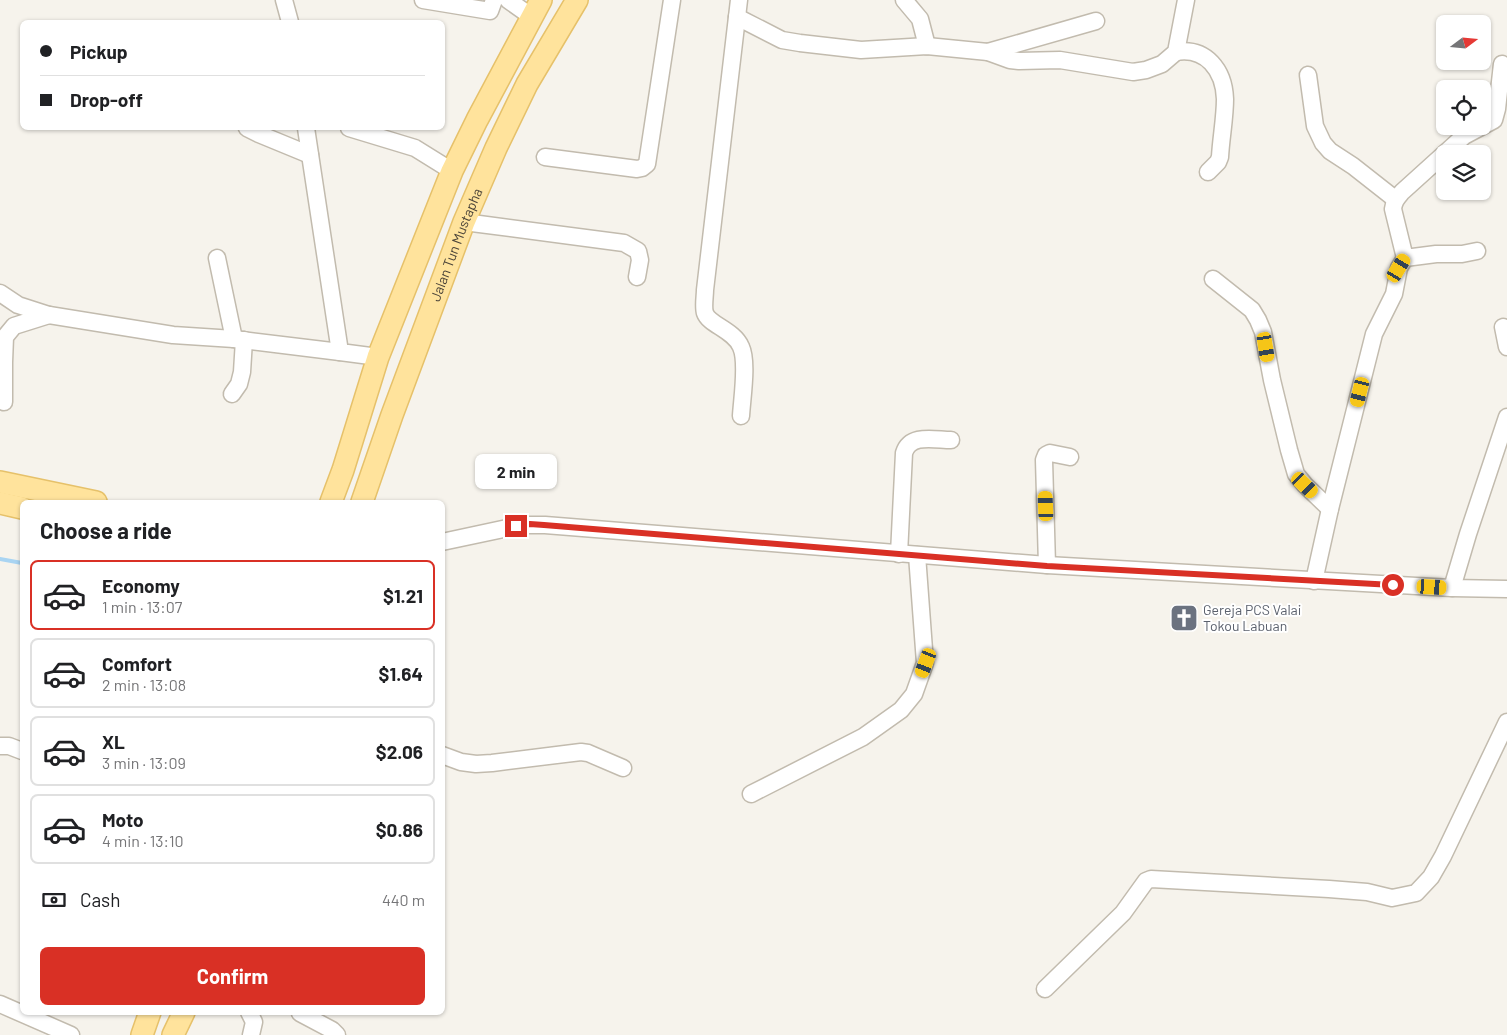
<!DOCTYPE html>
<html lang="en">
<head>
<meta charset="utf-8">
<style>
	:root { --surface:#fff; --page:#f2f2f2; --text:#202124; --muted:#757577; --line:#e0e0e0; --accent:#d93025 }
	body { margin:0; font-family:Barlow,sans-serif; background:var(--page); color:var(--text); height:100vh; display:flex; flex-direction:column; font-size:19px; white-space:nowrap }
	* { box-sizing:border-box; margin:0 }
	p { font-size:16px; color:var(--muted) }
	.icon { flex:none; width:28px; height:28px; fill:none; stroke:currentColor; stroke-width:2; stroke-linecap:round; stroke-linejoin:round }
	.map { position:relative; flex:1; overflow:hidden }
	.details { position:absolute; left:20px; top:500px; width:425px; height:515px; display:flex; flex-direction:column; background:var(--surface); border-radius:8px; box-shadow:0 1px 4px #0004 }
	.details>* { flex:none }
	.hud { position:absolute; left:20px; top:20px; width:425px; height:110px; border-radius:8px; box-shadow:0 1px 4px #0004; display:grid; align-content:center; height:110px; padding:0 20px; background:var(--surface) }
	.needle { width:32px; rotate:74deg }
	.controls { position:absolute; left:1436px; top:15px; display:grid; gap:10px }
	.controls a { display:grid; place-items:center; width:55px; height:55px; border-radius:8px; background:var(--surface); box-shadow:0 1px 4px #0004; font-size:25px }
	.end { position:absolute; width:22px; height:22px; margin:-11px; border:6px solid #d93025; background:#fff; box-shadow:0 0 0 2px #fff }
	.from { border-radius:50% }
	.bubble { position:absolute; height:35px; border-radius:8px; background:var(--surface); box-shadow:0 1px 4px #0004; font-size:16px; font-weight:700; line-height:35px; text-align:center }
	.car { position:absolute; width:15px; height:30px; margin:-15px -8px; border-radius:6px; box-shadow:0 0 4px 1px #0007; background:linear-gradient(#f5c518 24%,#345 0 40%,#f5c518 0 76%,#345 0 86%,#f5c518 0) }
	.hud b { display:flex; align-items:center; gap:18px; height:48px; font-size:19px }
	.hud b+b { border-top:1px solid var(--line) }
	.hud i { width:12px; height:12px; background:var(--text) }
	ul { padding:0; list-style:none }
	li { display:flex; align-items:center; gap:15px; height:70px; margin:0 10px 8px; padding:0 10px; border:2px solid var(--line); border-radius:8px }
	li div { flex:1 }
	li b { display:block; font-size:19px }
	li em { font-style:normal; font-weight:700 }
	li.active { border-color:var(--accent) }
	li>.icon { width:45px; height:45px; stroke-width:1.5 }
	h2 { padding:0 20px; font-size:22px; line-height:60px }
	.pay { display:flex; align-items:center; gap:12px; height:55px; padding:0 20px; font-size:19px }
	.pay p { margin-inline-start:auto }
	.primary-button { display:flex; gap:10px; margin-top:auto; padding:10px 20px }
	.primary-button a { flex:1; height:58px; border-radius:8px; background:var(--accent); color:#fff; font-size:20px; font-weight:700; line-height:58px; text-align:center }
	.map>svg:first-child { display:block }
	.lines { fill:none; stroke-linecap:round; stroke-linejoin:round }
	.stream { stroke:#a9d4f2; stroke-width:4 }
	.minor-casing { stroke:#c2bbae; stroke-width:19 }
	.major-casing { stroke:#e6c16a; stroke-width:24 }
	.minor { stroke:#fff; stroke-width:16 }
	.major { stroke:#ffe39c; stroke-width:21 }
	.route { stroke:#d93025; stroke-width:6 }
	.labels { text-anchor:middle; stroke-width:4; stroke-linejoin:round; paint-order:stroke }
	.street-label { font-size:14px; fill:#4b4439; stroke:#fff }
	.worship-label { font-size:14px; fill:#5b616d; stroke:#fff; text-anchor:start }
</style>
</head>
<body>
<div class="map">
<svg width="1507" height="1035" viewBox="0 0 1507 1035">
	<rect width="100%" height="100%" fill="#f6f3ec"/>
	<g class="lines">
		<polyline class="stream" points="0,559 22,563"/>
		<defs>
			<g id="minor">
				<polyline points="284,0 290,22"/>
				<polyline points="423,0 490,11 494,0"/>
				<polyline points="508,0 532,17"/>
				<path d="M739,0l-34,290c0,6 -2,17 0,23 4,12 29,17 36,34 7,15 1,51 0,69"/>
				<polyline points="904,0 920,19 927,46"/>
				<polyline points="737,17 782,40 800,43 861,50 927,46 988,52 1010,60 1019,61 1060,60 1133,72 1146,70 1162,64 1176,52 1186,0"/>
				<polyline points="988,52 1096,21"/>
				<path d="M1176,52c30,-5 48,18 49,47 0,19 -4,39 -5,58l-2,5 -10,10"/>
				<polyline points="1308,75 1315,126 1323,143 1330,151 1353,166 1395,199"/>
				<polyline points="247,128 259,134 310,155"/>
				<polyline points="306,128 340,352 378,357"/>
				<polyline points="349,128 415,148 452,171"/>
				<polyline points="545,157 637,169 642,168 647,164 672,0"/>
				<polyline points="464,222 624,243 638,251 640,260 637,277"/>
				<polyline points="217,258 234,339"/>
				<polyline points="1405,258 1436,254 1462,254 1477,251"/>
				<polyline points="1213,279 1252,310 1258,320 1263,332 1272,380 1289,450 1296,474 1305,485 1330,509"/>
				<polyline points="0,293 18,305 49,315 173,335 234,339 340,352"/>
				<polyline points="1503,327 1507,347"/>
				<polyline points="232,394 239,384 242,372 244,340"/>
				<polyline points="4,402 4,362 5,337 14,326 49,315"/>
				<polyline points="442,542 522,525 545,525 1047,565 1452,588 1507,589"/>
				<path d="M899,554l5,-101c6,-20 31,-13 47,-13"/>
				<polyline points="1047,565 1044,460 1046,455 1050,453 1070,457"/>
				<path d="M1314,581l16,-72 44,-175 20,-40 5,-26 6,-10 -12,-49c1,-8 4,-11 9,-17l62,-56 30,-16 3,-11 5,-45"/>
				<polyline points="1452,588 1468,534 1507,417"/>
				<polyline points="0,746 9,746 22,751"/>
				<polyline points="442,755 461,762 476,764 492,763 581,752 588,753 623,768"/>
				<polyline points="751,794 863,737 901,710 914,694 925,663 917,555"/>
				<polyline points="1045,989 1123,913 1146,881 1151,879 1329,889 1367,892 1392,898 1416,893 1431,877 1443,856 1507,722"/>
				<polyline points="0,1004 71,1035"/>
				<polyline points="249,1012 254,1022 251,1035"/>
				<polyline points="300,1013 332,1030 337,1035"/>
			</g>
			<g id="major">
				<polyline points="0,482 96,502"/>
				<polyline points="331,502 343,470 378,357 452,171 477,120 541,0"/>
				<path id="s1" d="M362,502l30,-87 72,-193 32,-74 31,-64 50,-84"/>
				<polyline points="0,503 22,508"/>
				<polyline points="142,1035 150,1012"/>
				<polyline points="173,1035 184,1012"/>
			</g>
		</defs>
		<use href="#minor" class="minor-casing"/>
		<use href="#major" class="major-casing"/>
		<use href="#minor" class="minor"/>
		<use href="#major" class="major"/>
	</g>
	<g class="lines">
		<polyline class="route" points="516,526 530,524 544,525 1047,566 1393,585"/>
	</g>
	<defs>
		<symbol id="church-square" viewBox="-11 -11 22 22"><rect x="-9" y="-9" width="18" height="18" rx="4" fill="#6b7280" stroke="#fff"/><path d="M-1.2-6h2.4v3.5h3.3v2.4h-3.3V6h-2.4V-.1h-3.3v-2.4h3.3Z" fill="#fff"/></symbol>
	</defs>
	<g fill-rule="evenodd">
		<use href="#church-square" x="1168" y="602" width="32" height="32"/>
	</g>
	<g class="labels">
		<g class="street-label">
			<text dy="5" stroke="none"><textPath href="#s1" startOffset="274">Jalan Tun Mustapha</textPath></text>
		</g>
		<g class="worship-label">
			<text x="1203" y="615">Gereja PCS Valai<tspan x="1203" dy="16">Tokou Labuan</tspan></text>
		</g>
	</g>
</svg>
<div class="controls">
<a><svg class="needle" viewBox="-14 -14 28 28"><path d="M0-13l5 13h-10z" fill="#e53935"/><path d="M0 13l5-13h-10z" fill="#757577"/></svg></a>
<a><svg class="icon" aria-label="locate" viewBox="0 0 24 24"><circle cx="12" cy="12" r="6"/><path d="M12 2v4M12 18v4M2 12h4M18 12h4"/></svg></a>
<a><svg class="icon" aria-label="layers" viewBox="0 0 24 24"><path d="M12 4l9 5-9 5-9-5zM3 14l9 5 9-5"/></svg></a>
</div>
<i class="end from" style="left:1393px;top:585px"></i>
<i class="end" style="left:516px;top:526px"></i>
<div class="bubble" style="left:475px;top:454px;width:82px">2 min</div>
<i class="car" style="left:1399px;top:268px;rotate:31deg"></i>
<i class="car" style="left:1266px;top:347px;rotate:171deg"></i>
<i class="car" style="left:1360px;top:392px;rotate:194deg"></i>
<i class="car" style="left:1305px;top:485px;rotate:134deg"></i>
<i class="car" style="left:1046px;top:506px;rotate:358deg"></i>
<i class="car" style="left:1432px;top:587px;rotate:93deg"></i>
<i class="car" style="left:926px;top:663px;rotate:201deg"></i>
<div class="hud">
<b><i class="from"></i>Pickup</b>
<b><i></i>Drop-off</b>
</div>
<section class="details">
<h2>Choose a ride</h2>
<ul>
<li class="active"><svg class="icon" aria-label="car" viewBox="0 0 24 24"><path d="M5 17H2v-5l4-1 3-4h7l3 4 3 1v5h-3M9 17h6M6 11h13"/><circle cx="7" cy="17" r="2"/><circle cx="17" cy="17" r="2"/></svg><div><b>Economy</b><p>1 min · 13:07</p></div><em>$1.21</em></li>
<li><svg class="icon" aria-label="car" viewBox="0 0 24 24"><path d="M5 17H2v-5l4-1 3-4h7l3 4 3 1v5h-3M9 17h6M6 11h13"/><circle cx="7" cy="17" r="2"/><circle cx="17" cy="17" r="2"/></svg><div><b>Comfort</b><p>2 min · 13:08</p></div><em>$1.64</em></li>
<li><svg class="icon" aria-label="car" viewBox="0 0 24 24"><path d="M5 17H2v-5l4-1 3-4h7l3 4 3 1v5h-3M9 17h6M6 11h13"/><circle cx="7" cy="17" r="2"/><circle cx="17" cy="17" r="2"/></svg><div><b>XL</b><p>3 min · 13:09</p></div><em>$2.06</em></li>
<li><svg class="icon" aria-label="car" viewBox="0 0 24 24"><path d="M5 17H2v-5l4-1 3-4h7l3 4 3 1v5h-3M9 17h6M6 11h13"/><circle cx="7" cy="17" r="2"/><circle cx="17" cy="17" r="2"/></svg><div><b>Moto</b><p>4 min · 13:10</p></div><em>$0.86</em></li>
</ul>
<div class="pay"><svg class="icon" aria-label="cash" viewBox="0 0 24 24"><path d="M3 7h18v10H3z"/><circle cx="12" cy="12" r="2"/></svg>Cash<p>440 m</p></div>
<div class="primary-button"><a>Confirm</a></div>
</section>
</div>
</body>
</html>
